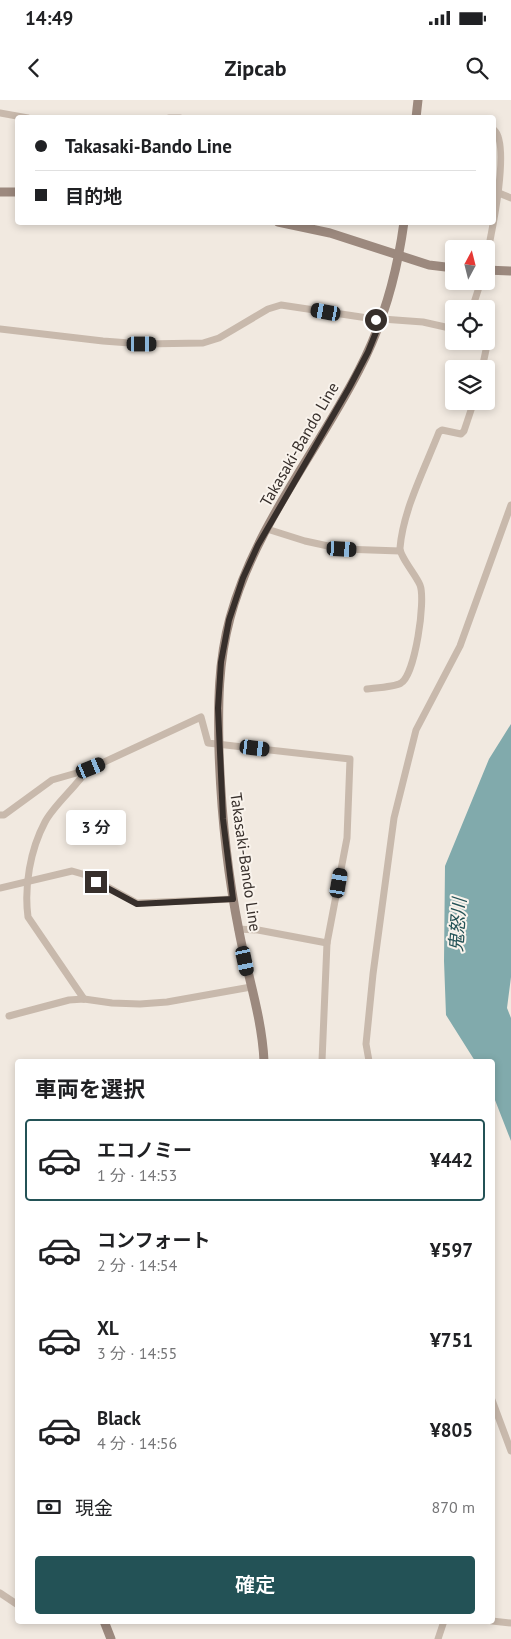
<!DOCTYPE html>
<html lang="ja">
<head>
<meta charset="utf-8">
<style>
	:root { --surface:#fff; --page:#f6f6f6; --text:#202124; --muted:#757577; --line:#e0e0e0; --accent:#235256 }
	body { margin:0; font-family:"PT Sans","Noto Sans JP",sans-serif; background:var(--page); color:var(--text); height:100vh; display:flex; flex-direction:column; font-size:19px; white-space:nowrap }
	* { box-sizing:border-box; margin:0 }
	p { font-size:16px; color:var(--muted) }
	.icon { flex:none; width:28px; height:28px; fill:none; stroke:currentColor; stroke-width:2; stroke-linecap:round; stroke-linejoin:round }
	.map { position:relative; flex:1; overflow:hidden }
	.sheet { position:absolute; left:15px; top:959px; width:480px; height:565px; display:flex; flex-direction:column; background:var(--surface); border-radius:5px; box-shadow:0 2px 8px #0003 }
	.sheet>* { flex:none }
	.hud { position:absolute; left:15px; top:15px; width:481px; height:110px; border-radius:5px; box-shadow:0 2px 8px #0003; display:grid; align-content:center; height:110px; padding:0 20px; background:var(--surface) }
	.needle { width:32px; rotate:7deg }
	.controls { position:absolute; left:445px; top:140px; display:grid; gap:10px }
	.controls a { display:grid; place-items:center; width:50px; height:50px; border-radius:5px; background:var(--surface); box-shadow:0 2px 8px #0003; font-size:25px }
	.end { position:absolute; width:22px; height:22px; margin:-11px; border:6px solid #372f2b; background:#fff; box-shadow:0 0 0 2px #fff }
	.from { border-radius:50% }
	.bubble { position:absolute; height:35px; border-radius:5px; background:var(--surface); box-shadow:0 2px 8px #0003; font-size:16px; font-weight:600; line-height:35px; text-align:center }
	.car { position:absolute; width:15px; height:30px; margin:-15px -8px; border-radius:6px; box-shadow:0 0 4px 1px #0007; background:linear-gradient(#222 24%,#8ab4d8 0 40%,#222 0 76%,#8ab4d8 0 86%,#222 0) }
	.hud b { display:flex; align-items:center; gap:18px; height:48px; font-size:19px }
	.hud b+b { border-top:1px solid var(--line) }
	.hud i { width:12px; height:12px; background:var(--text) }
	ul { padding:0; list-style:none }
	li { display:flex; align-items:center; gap:15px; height:82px; margin:0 10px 8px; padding:0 10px; border:2px solid transparent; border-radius:5px }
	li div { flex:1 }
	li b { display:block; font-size:19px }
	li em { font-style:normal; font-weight:600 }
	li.current { border-color:var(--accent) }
	li>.icon { width:45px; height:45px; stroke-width:1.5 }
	h2 { padding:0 20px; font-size:22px; line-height:60px }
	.pay { display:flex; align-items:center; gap:12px; height:55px; padding:0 20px; font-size:19px }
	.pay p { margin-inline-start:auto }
	.action { display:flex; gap:10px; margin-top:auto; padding:10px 20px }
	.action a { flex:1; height:58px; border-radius:5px; background:var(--accent); color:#fff; font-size:20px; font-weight:600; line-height:58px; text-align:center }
	.status { display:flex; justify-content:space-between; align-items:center; height:35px; padding:0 25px; background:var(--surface); direction:ltr }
	.status svg { height:14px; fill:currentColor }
	header { display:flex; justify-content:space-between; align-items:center; height:65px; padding:0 20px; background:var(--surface); font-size:22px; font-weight:600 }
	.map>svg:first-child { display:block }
	.water { fill:#81aaac }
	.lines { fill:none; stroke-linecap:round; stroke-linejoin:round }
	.street { stroke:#c8b9ac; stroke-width:7 }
	.secondary { stroke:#9c897e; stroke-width:9 }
	.route { stroke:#372f2b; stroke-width:6 }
	.labels { text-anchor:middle; stroke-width:4; stroke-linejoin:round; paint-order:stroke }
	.street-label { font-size:16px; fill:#372f2b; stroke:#f9f3ec }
	.water-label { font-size:18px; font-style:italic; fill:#235256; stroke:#f9f3ec }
</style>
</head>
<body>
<div class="status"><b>14:49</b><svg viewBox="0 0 49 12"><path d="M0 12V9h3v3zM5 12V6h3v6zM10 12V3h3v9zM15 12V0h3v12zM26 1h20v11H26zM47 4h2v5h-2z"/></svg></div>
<header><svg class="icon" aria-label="back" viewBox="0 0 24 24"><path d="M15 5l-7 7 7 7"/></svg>Zipcab<svg class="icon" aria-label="search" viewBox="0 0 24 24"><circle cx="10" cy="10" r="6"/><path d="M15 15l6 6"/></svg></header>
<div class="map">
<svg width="511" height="1539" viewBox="0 0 511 1539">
	<rect width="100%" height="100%" fill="#f1e9e0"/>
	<polygon class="water" points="511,624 511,877 507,908 511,918 511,1041 493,995 492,961 475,961 446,915 444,861 445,766 489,659"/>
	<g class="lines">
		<g class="street">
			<polyline points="0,13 28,18"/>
			<polyline points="169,18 180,18"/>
			<polyline points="494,91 511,98"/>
			<path d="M486,160c5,-24 25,-116 8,-130"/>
			<polyline points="472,209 481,181"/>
			<polyline points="382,219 423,222 454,229"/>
			<polyline points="0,229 103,241 143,244 203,243 219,238 268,209 281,205 381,220"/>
			<polyline points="482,269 488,240 486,236"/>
			<polyline points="267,429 305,441 342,449 400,451"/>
			<path d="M367,589c8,-1 28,-2 34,-6 14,-8 25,-83 19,-98 -4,-10 -20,-28 -20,-37 3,-38 25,-80 39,-116l3,-2 19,4 3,-3 10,-30"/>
			<polyline points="0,715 4,715 52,680 87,670"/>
			<polyline points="0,788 72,771 86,775 137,803 233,799"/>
			<path d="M84,899l-56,-82c-4,-30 2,-67 17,-95 9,-17 30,-34 42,-52l114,-53 7,26 142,16 -3,79 -20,105 -69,-13 -20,-1"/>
			<polyline points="9,916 69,900 84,899 112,903 140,904 167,902 251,887"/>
			<polyline points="322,961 327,843"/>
			<polyline points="369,961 366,944 373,874 394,718 416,630 460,546 511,405"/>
			<polyline points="492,1300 511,1351"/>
			<polyline points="0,1493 18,1505"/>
			<polyline points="492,1521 511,1523"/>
			<polyline points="438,1539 444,1521"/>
		</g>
		<g class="secondary">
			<polyline points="416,18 418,0"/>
			<polyline points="0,92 18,92"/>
			<polyline points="278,122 330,133 429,165 454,168"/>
			<polyline points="486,170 511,171"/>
			<path d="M264,961c-2,-44 -17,-87 -25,-130 -12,-60 -18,-120 -20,-181 -1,-45 -1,-88 11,-132 24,-90 87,-166 129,-248 24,-46 38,-96 45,-148"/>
			<polyline points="104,1521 111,1539"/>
		</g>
	</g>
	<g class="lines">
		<polyline class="route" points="96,782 137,804 233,799 223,719 218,608 221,562 229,520 243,478 258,445 349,288 368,252 381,220 376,220"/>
	</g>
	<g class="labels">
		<g class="street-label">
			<text transform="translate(299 344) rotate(-60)" y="6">Takasaki-Bando Line</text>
			<text transform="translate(246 762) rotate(82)" y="6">Takasaki-Bando Line</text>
		</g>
		<g class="water-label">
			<text transform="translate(458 825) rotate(-86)" y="6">鬼怒川</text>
		</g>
	</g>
</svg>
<div class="controls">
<a><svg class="needle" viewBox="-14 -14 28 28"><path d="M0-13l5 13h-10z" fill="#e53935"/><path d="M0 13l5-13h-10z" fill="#757577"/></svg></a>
<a><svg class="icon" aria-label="locate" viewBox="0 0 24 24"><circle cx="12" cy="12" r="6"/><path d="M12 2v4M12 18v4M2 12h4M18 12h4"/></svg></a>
<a><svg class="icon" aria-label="layers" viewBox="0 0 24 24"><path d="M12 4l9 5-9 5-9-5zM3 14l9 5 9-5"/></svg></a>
</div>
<i class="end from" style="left:376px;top:220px"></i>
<i class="end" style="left:96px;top:782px"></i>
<div class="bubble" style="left:66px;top:710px;width:60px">3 分</div>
<i class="car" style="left:326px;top:212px;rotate:280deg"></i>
<i class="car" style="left:142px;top:244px;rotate:90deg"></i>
<i class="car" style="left:342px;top:449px;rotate:93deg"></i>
<i class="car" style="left:255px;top:648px;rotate:97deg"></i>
<i class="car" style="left:91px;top:668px;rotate:68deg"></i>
<i class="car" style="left:339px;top:783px;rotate:10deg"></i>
<i class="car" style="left:245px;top:861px;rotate:168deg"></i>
<div class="hud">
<b><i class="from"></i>Takasaki-Bando Line</b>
<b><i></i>目的地</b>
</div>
<section class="sheet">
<h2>車両を選択</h2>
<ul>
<li class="current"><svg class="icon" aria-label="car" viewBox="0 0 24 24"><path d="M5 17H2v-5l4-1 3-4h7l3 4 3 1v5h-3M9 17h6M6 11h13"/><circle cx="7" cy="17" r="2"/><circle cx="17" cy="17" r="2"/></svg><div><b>エコノミー</b><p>1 分 · 14:53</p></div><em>¥442</em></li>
<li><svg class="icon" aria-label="car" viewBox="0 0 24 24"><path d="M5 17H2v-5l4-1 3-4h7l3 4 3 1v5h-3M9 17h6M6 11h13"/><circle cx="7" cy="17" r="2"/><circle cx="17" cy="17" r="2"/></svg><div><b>コンフォート</b><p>2 分 · 14:54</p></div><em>¥597</em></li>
<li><svg class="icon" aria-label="car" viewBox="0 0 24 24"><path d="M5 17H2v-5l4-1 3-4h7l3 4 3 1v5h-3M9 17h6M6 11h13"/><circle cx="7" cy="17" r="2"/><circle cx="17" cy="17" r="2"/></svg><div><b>XL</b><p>3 分 · 14:55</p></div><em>¥751</em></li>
<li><svg class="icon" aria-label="car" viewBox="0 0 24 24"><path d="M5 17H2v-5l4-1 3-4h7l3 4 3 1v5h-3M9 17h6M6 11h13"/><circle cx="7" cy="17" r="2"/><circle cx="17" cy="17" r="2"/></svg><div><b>Black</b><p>4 分 · 14:56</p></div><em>¥805</em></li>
</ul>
<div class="pay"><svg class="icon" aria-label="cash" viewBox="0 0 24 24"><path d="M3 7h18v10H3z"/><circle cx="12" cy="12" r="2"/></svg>現金<p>870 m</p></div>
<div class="action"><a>確定</a></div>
</section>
</div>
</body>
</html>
